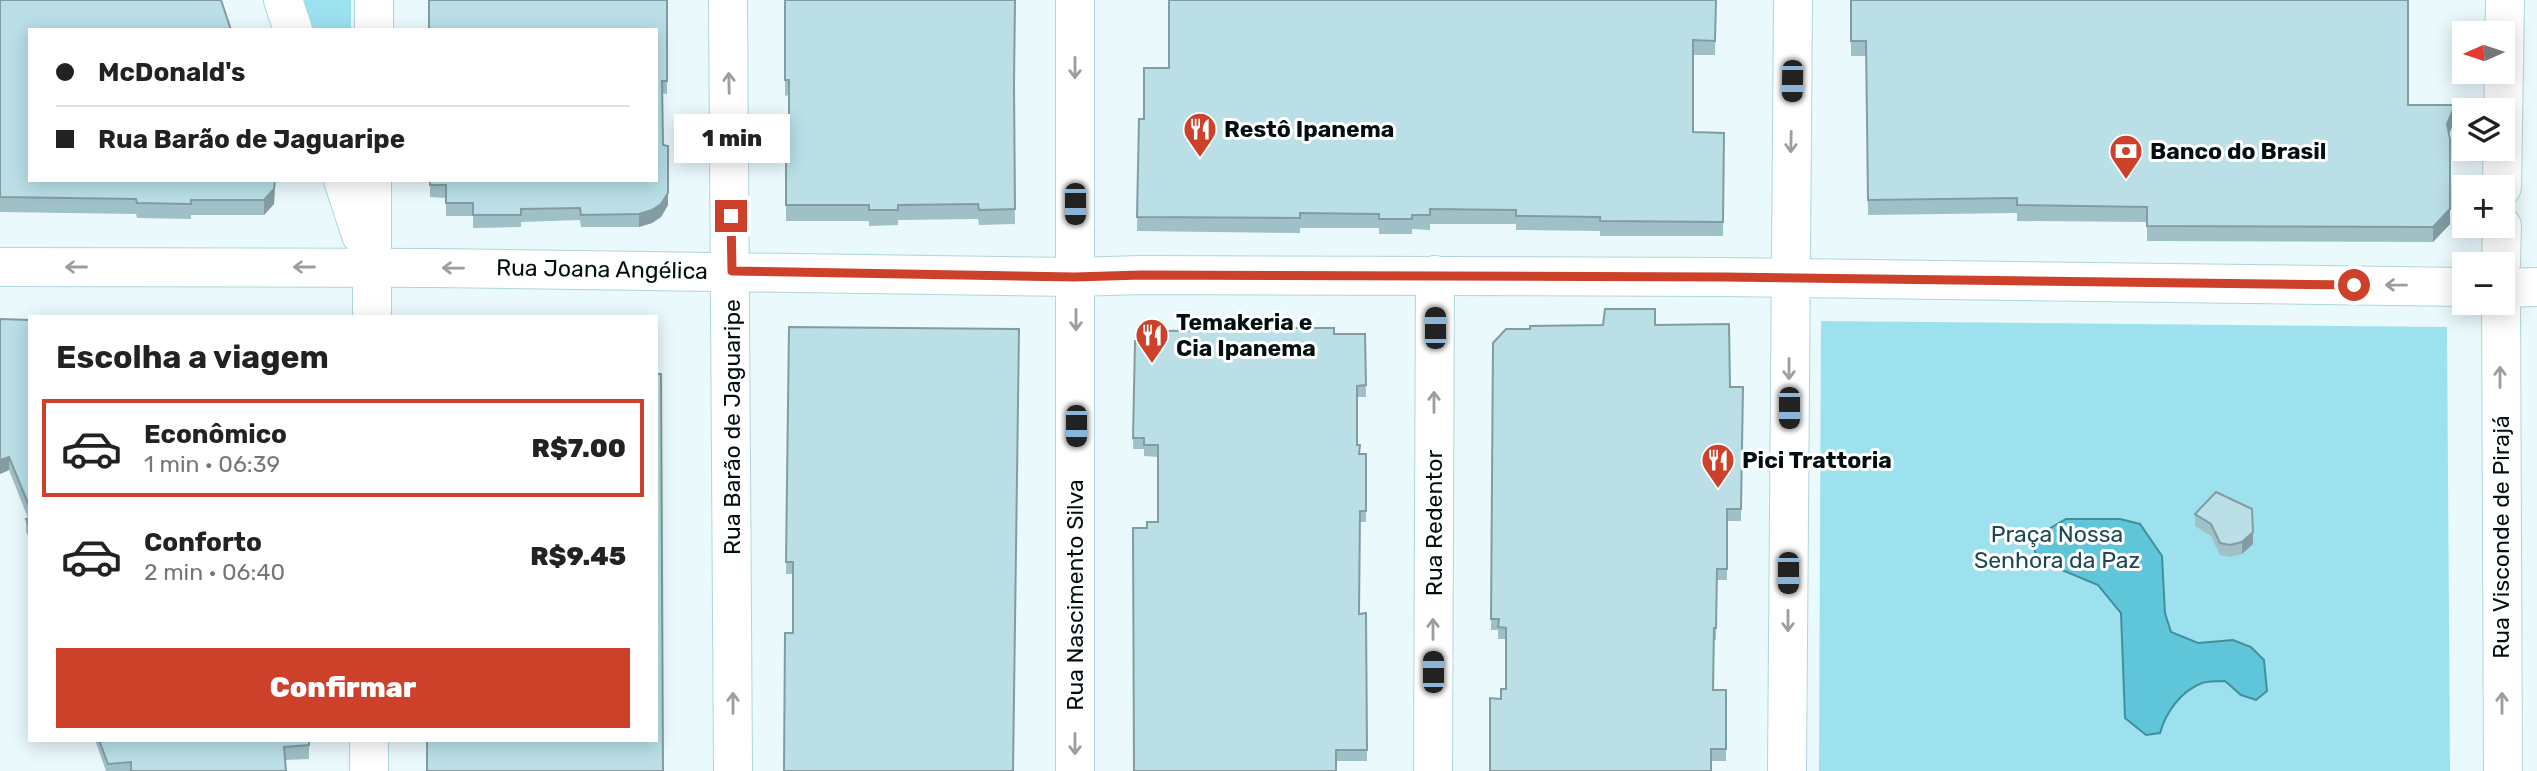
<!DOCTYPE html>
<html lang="pt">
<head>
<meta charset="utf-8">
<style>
	:root { --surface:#fff; --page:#f2f2f2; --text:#222; --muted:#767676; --line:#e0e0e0; --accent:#cd412b }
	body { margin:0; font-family:Rubik,sans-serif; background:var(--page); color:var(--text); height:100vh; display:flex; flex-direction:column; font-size:26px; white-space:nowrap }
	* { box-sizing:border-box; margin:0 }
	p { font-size:23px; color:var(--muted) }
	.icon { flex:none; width:38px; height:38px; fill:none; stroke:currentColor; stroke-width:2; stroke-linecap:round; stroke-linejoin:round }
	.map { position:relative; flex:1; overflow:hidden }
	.sheet { position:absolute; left:28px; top:315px; width:630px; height:427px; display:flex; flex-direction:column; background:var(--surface); border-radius:0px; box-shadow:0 4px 18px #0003 }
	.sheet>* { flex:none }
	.hud { position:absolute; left:28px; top:28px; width:630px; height:154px; border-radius:0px; box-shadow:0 4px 18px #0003; display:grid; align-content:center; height:154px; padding:0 28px; background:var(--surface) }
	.needle { width:46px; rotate:267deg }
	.fabs { position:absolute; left:2452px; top:21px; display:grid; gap:14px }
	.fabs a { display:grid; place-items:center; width:63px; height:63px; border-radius:0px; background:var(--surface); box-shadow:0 4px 18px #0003; font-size:35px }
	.end { position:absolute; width:32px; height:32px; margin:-16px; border:9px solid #cd412b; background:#fff; box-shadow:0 0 0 4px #fff }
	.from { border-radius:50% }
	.bubble { position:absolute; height:49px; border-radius:0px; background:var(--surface); box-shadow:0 4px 18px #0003; font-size:23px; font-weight:800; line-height:49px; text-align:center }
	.car { position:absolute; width:21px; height:42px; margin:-21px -10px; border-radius:9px; box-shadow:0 0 5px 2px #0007; background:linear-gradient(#222 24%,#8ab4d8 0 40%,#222 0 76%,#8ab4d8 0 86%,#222 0) }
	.hud b { display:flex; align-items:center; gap:24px; height:66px; font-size:26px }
	.hud b+b { border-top:2px solid var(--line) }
	.hud i { width:18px; height:18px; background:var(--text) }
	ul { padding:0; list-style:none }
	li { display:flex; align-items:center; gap:21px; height:98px; margin:0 14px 10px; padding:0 14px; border:4px solid transparent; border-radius:0px }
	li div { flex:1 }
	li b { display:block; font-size:26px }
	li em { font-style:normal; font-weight:800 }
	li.selected { border-color:var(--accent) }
	li>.icon { width:63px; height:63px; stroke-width:1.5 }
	h2 { padding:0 28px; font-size:32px; line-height:84px }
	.action { display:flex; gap:14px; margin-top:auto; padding:14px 28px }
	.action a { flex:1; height:80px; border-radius:0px; background:var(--accent); color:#fff; font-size:28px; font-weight:800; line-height:80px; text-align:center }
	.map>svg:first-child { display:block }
	.green { fill:#9ee1ee }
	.water { fill:#5fc5d8; stroke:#438e9c; stroke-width:2 }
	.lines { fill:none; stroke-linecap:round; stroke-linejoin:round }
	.minor-casing { stroke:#b0d5dc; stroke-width:40 }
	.major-casing { stroke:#b0d5dc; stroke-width:40 }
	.minor { stroke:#fff; stroke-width:38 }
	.major { stroke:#fff; stroke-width:38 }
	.wall { fill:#a0c0c7 }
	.shaded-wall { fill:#829ca2 }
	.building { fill:#badfe7; stroke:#829ca2; stroke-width:2 }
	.oneway { stroke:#9a9f9f }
	.route { stroke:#cd412b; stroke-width:9 }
	.labels { text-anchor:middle; stroke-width:6; stroke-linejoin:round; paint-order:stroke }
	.poi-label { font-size:23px; font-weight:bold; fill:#020e10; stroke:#fff; text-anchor:start }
	.street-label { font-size:23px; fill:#020e10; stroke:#fff }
	.park-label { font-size:23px; fill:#1b4951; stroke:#fff }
</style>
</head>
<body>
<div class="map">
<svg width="2537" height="771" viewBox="0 0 2537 771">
	<rect width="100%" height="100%" fill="#eaf9fc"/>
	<g class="green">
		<polygon points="302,0 351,0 351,30 313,30"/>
		<polygon points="1821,321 2447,327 2450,771 1819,771"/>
	</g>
	<path class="water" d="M2066,519h54l20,5 22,32 3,57 6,19 27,11 35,-3 18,7 13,13 3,31 -11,9 -15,-5 -16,-14c-7,0 -16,0 -23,2 -21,8 -36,29 -42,50l-14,2 -21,-17 -4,-105 -23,-28 -60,-25 -5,-14 14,-16z"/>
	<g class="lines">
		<defs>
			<g id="minor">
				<polyline points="283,0 293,30"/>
				<polyline points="728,0 733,771"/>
				<polyline points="374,30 374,0"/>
				<polyline points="343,180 361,235"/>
				<polyline points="0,267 434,268 1075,277 1141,275 1724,277 2464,287"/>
				<polyline points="2502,288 2537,287"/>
				<polyline points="372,317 372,180"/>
				<polyline points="369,771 369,740"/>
				<polyline points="1075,771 1075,0"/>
				<polyline points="1433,771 1435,275"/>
				<polyline points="1787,771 1793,0"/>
			</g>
			<g id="major">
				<polyline points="2502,187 2505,0"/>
				<polyline points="2501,264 2502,226"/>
				<polyline points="2501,303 2503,771"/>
			</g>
		</defs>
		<use href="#minor" class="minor-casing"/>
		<use href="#major" class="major-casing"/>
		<use href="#minor" class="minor"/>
		<use href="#major" class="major"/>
	</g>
	<g class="wall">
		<polygon points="0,0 30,30 275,191 274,204 264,215 191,215 191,219 137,218 136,214 0,212"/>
		<polygon points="667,0 667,94 662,93 663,145 668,205 661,217 652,223 639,227 581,227 580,220 521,222 521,227 473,228 473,216 446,216 446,198 430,197 430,180"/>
		<polygon points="785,0 1014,94 1015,224 979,225 978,219 898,220 898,225 869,226 869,221 786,221 786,153 789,153 789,95 785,96"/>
		<polygon points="1716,0 1715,55 1693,55 1693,132 1724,133 1723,236 1600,236 1600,231 1516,230 1516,224 1430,224 1430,230 1412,229 1412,234 1379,234 1379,228 1300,228 1300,233 1137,231 1139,119 1144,119 1169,68"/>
		<polygon points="1851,0 2408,105 2455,120 2449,134 2450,224 2433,242 2147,241 2147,222 2017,221 2017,213 1868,215 1866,56 1851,56"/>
		<polygon points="30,320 30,541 26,532 26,519 28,518 9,470 0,474"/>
		<polygon points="1655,325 1730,387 1743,387 1741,521 1727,521 1727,580 1717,580 1716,640 1714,640 1713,690 1726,690 1726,761 1711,761 1501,699 1506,689 1506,639 1498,639 1498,630 1491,630 1493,343 1530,329"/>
		<polygon points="789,327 1019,329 793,633 793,574 786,574"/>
		<polygon points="1334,334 1365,334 1366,397 1357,397 1357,445 1359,454 1366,454 1366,522 1360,522 1359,614 1366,613 1367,761 1336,761 1147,528 1158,522 1158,457 1144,456 1144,449 1133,449 1135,341"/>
		<polygon points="2195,514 2253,544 2242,554 2230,557 2220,555 2211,536 2195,526"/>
		<polygon points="95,740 309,740 309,759 285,760 286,771 106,771"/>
	</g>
	<g class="shaded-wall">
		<polygon points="2455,105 2455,120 2447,139 2447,124"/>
		<polygon points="2450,139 2450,224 2433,242 2433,227"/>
		<polygon points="275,180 274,204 264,215 264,200"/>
		<polygon points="668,193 668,205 661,217 652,223 639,227 639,214"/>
		<polygon points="9,457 9,470 0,474 0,460"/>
		<polygon points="2253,532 2253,544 2242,554 2242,542"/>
	</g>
	<g class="building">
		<polygon points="0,0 221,0 231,30 30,30 30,180 275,180 274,189 264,200 191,200 191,204 137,203 136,199 0,197"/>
		<polygon points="429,0 667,0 667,81 662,81 663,145 668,146 668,193 661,204 652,210 639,214 581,215 580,208 521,209 521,215 473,215 473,203 446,203 446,185 430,185 430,180 656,180 656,30 429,30"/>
		<polygon points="785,0 1015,0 1014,84 1015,209 979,210 978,204 898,205 898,210 869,210 869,205 786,205 786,153 789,153 789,80 785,80"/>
		<polygon points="1169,0 1716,0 1715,41 1693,40 1693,132 1724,133 1723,222 1600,221 1600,217 1516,216 1516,210 1430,209 1430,215 1412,215 1412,219 1379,219 1379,214 1300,213 1300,218 1137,217 1139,119 1144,119 1144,68 1169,68"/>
		<polygon points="1851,0 2408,0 2408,105 2455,105 2447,124 2450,139 2450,209 2433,227 2147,226 2147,207 2017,205 2017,198 1868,200 1866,41 1851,41"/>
		<polygon points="1605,309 1655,309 1655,325 1729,324 1730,387 1743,387 1741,509 1727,509 1727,569 1717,569 1716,628 1714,628 1713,690 1726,690 1726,749 1711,749 1711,771 1490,771 1490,698 1501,699 1501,689 1506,689 1506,628 1498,627 1499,619 1491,619 1493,343 1506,329 1530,329 1530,326 1603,325"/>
		<polygon points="0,319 30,320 30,508 9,457 0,460"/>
		<polygon points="789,327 1019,329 1013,771 784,771 785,633 793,633 793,562 786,562"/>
		<polygon points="1238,328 1334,328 1334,334 1365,334 1366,385 1357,386 1357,445 1360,445 1359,454 1366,454 1366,511 1360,511 1359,614 1366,613 1367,750 1336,750 1336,771 1134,771 1133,528 1147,528 1147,522 1158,522 1158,445 1144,445 1144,438 1133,438 1135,341 1164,340 1164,331 1238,330"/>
		<polygon points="656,374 661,374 663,771 427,771 427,740 656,740"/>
		<polygon points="2216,492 2252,509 2253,532 2242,542 2230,545 2220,543 2211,524 2195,514"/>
		<polygon points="30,518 30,528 26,519"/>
		<polygon points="99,740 309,740 309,745 284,747 286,771 131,771 131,762 108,764"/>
	</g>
	<defs><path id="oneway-shaft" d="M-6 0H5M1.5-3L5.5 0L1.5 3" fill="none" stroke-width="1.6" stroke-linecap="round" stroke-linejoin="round" transform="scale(1.75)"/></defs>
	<g class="oneway">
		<use href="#oneway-shaft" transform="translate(1075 68) rotate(90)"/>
		<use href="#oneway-shaft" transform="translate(729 83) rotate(-91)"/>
		<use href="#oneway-shaft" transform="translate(1791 142) rotate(91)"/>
		<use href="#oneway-shaft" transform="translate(76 267) rotate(180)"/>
		<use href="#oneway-shaft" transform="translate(304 267) rotate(180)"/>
		<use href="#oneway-shaft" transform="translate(453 268) rotate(-179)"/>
		<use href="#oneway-shaft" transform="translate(2396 285) rotate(-179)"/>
		<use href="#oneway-shaft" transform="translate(1076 320) rotate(90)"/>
		<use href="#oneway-shaft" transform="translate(1789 369) rotate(90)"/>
		<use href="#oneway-shaft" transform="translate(2500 377) rotate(-90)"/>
		<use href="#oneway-shaft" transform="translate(1434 402) rotate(-90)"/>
		<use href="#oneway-shaft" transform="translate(1788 621) rotate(90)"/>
		<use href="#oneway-shaft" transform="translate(1433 629) rotate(-90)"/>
		<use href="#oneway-shaft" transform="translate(733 703) rotate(-90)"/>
		<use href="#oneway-shaft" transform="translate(2502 703) rotate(-90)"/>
		<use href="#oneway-shaft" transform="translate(1075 744) rotate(90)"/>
	</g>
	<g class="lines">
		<polyline class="route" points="731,216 732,271 1075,277 1141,275 1724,277 2354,285"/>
	</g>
	<defs>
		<symbol id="restaurant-pin" viewBox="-11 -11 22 30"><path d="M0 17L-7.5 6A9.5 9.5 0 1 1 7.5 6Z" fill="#cd412b" stroke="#fff"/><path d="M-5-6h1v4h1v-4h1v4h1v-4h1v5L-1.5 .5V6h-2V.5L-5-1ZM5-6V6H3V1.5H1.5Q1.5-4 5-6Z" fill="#fff"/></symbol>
		<symbol id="bank-pin" viewBox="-11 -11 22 30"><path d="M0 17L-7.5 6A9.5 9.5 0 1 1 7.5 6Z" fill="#cd412b" stroke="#fff"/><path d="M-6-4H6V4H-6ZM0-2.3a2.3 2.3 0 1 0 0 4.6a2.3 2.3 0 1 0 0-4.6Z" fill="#fff"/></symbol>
	</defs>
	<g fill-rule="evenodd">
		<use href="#restaurant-pin" x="1181" y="110" width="38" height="52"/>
		<use href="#bank-pin" x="2107" y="132" width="38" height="52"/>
		<use href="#restaurant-pin" x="1133" y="316" width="38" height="52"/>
		<use href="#restaurant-pin" x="1699" y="441" width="38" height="52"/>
	</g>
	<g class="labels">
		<g class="poi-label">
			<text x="1224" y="137">Restô Ipanema</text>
			<text x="2150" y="159">Banco do Brasil</text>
			<text x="1176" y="330">Temakeria e<tspan x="1176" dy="26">Cia Ipanema</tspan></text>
			<text x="1742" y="468">Pici Trattoria</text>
		</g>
		<g class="street-label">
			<text transform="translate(602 269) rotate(1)" y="8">Rua Joana Angélica</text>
			<text transform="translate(732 427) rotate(-90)" y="8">Rua Barão de Jaguaripe</text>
			<text transform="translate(1434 523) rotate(-90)" y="8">Rua Redentor</text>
			<text transform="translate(2501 537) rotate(-90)" y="8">Rua Visconde de Pirajá</text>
			<text transform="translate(1075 595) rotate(-90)" y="8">Rua Nascimento Silva</text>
		</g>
		<g class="park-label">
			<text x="2057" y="542">Praça Nossa<tspan x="2057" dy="26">Senhora da Paz</tspan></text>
		</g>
	</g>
</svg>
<div class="fabs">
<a><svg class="needle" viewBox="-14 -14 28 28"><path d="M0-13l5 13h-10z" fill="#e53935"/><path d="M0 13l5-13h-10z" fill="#767676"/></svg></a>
<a><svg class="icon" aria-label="layers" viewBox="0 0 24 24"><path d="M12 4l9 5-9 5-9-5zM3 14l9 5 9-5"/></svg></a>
<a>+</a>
<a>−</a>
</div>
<i class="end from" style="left:2354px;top:285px"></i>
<i class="end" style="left:731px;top:216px"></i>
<div class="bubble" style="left:674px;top:114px;width:116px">1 min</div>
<i class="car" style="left:1792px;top:81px;rotate:181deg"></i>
<i class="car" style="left:1075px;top:204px;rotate:180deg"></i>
<i class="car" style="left:1435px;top:328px;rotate:0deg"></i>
<i class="car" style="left:1789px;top:408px;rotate:180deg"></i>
<i class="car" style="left:1076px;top:426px;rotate:180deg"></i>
<i class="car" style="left:1788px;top:573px;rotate:180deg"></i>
<i class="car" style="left:1433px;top:672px;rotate:0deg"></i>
<div class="hud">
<b><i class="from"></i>McDonald's</b>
<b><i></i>Rua Barão de Jaguaripe</b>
</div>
<section class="sheet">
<h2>Escolha a viagem</h2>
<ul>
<li class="selected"><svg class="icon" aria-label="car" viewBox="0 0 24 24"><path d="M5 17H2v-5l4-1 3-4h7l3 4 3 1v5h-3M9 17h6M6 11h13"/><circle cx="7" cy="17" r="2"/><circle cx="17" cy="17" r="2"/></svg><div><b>Econômico</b><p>1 min · 06:39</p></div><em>R$7.00</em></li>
<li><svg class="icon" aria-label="car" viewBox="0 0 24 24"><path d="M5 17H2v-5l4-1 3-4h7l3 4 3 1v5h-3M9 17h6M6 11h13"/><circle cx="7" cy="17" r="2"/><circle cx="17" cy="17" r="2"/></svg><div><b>Conforto</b><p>2 min · 06:40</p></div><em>R$9.45</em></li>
</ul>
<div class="action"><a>Confirmar</a></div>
</section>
</div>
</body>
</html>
